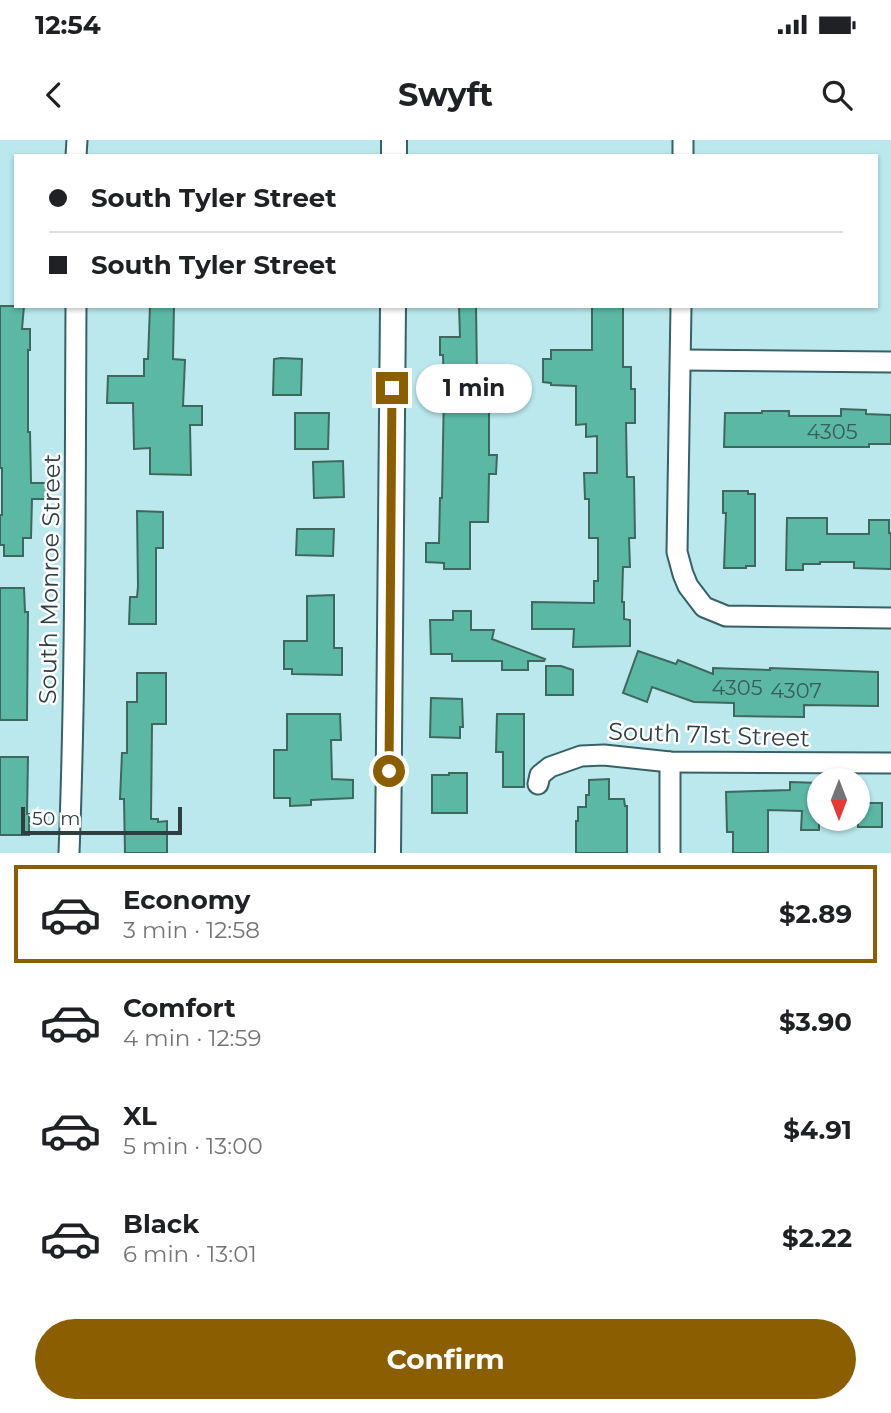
<!DOCTYPE html>
<html lang="en">
<head>
<meta charset="utf-8">
<style>
	:root { --surface:#fff; --page:#f6f6f6; --text:#202124; --muted:#757577; --line:#e0e0e0; --accent:#8b5e02 }
	body { margin:0; font-family:Montserrat,sans-serif; background:var(--page); color:var(--text); height:100vh; display:flex; flex-direction:column; font-size:26px; white-space:nowrap }
	* { box-sizing:border-box; margin:0 }
	p { font-size:23px; color:var(--muted) }
	.icon { flex:none; width:38px; height:38px; fill:none; stroke:currentColor; stroke-width:2; stroke-linecap:round; stroke-linejoin:round }
	.map { position:relative; height:713px; overflow:hidden }
	.details { display:flex; flex-direction:column; background:var(--surface); flex:1 }
	.details>* { flex:none }
	.top-card { position:absolute; left:14px; top:14px; width:864px; height:154px; border-radius:0px; box-shadow:0 2px 5px #0004; display:grid; align-content:center; height:154px; padding:0 35px; background:var(--surface) }
	.needle { width:46px; rotate:180deg }
	.buttons { position:absolute; left:807px; top:628px; display:grid; gap:14px }
	.buttons a { display:grid; place-items:center; width:63px; height:63px; border-radius:50%; background:var(--surface); box-shadow:0 2px 5px #0004; font-size:35px }
	.scale { position:absolute; left:21px; bottom:18px; width:161px; box-sizing:border-box; padding-left:7px; border:4px solid #2d3f41; border-top:0; font-size:19px; line-height:24px; white-space:nowrap; color:#2d3f41; -webkit-text-stroke:5px #fff; paint-order:stroke }
	.end { position:absolute; width:32px; height:32px; margin:-16px; border:9px solid #8b5e02; background:#fff; box-shadow:0 0 0 4px #fff }
	.from { border-radius:50% }
	.bubble { position:absolute; height:49px; border-radius:24px; background:var(--surface); box-shadow:0 2px 5px #0004; font-size:23px; font-weight:700; line-height:49px; text-align:center }
	.top-card b { display:flex; align-items:center; gap:24px; height:66px; font-size:26px }
	.top-card b+b { border-top:2px solid var(--line) }
	.top-card i { width:18px; height:18px; background:var(--text) }
	ul { padding:12px 0 0; list-style:none }
	li { display:flex; align-items:center; gap:21px; height:98px; margin:0 14px 10px; padding:0 21px; border:4px solid transparent; border-radius:0px }
	li div { flex:1 }
	li b { display:block; font-size:26px }
	li em { font-style:normal; font-weight:700 }
	li.selected { border-color:var(--accent) }
	li>.icon { width:63px; height:63px; stroke-width:1.5 }
	.button { display:flex; gap:14px; margin-top:auto; padding:14px 35px }
	.button a { flex:1; height:80px; border-radius:42px; background:var(--accent); color:#fff; font-size:28px; font-weight:700; line-height:80px; text-align:center }
	.status { display:flex; justify-content:space-between; align-items:center; height:49px; padding:0 35px; background:var(--surface); direction:ltr }
	.status svg { height:19px; fill:currentColor }
	header { display:flex; justify-content:space-between; align-items:center; height:91px; padding:0 35px; background:var(--surface); font-size:32px; font-weight:700 }
	.map>svg:first-child { display:block }
	.building { fill:#5bb8a5; stroke:#40675e; stroke-width:2 }
	.lines { fill:none; stroke-linecap:round; stroke-linejoin:round }
	.minor-casing { stroke:#376166; stroke-width:23 }
	.tertiary-casing { stroke:#376166; stroke-width:28 }
	.minor { stroke:#fff; stroke-width:19 }
	.tertiary { stroke:#fff; stroke-width:24 }
	.route { stroke:#8b5e02; stroke-width:9 }
	.labels { text-anchor:middle; stroke-width:5; stroke-linejoin:round; paint-order:stroke }
	.number-label { font-size:21px; fill:#385d5a }
	.street-label { font-size:24px; fill:#2d3f41; stroke:#fff }
</style>
</head>
<body>
<div class="status"><b>12:54</b><svg viewBox="0 0 49 12"><path d="M0 12V9h3v3zM5 12V6h3v6zM10 12V3h3v9zM15 12V0h3v12zM26 1h20v11H26zM47 4h2v5h-2z"/></svg></div>
<header><svg class="icon" aria-label="back" viewBox="0 0 24 24"><path d="M15 5l-7 7 7 7"/></svg>Swyft<svg class="icon" aria-label="search" viewBox="0 0 24 24"><circle cx="10" cy="10" r="6"/><path d="M15 15l6 6"/></svg></header>
<div class="map">
<svg width="891" height="713" viewBox="0 0 891 713">
	<rect width="100%" height="100%" fill="#bae8ec"/>
	<g class="building">
		<polygon points="0,166 24,166 22,189 30,189 30,210 28,210 28,292 30,292 31,343 47,343 47,359 32,359 31,398 23,398 23,416 4,416 4,405 0,405 0,375 2,375 2,328 0,328"/>
		<polygon points="150,166 174,166 173,219 185,220 183,266 202,266 202,285 190,285 191,335 150,334 150,308 134,309 133,263 107,263 108,236 144,236 144,219 148,219"/>
		<polygon points="459,166 476,166 477,235 485,235 485,267 489,267 489,315 497,315 496,334 489,334 488,382 470,382 470,429 444,429 444,423 426,422 426,403 439,403 440,358 442,358 444,249 443,215 440,215 440,197 460,197"/>
		<polygon points="592,166 623,166 623,227 631,227 631,249 635,249 635,283 626,283 627,337 634,337 635,398 629,398 630,427 623,427 622,462 624,462 624,479 630,480 630,506 573,507 574,489 532,489 532,462 594,463 594,441 598,441 598,398 589,398 589,359 585,359 584,333 597,333 597,296 586,297 586,284 576,285 576,246 551,245 551,243 543,242 543,219 551,219 551,210 592,210"/>
		<polygon points="281,218 302,219 301,255 273,255 274,219"/>
		<polygon points="841,269 866,270 866,274 891,275 891,304 869,304 869,307 724,307 725,273 762,273 762,271 789,271 789,276 841,276"/>
		<polygon points="295,273 329,273 328,309 295,309"/>
		<polygon points="343,321 344,357 314,358 313,322"/>
		<polygon points="723,351 748,351 748,354 755,354 755,426 746,426 746,428 724,428 726,373 723,373"/>
		<polygon points="137,371 163,372 163,408 156,408 156,484 129,484 130,457 137,457 138,446"/>
		<polygon points="787,378 827,378 827,394 869,394 869,380 889,380 889,393 891,393 891,429 854,428 854,422 820,422 820,424 803,424 803,430 786,430"/>
		<polygon points="297,389 334,389 333,416 296,415"/>
		<polygon points="0,448 24,448 25,472 28,472 27,580 0,580"/>
		<polygon points="334,455 334,508 342,508 342,535 292,534 292,529 284,529 284,501 307,501 307,456"/>
		<polygon points="453,471 471,471 471,490 494,490 492,499 545,519 544,521 528,521 528,530 502,530 502,521 452,521 452,514 431,514 430,480 453,480"/>
		<polygon points="638,511 676,524 678,520 713,534 713,528 770,530 770,528 878,532 878,566 804,565 804,577 734,576 734,563 694,562 652,547 647,562 623,553"/>
		<polygon points="546,526 561,526 573,530 573,555 546,555"/>
		<polygon points="137,533 166,533 166,584 152,584 151,679 158,679 158,682 167,681 167,713 125,713 124,659 120,659 122,613 127,613 127,562 137,562"/>
		<polygon points="431,558 462,559 463,587 460,587 460,598 430,597"/>
		<polygon points="287,574 340,574 341,600 331,600 332,639 353,640 353,658 311,660 311,665 290,666 290,658 274,658 274,610 287,610"/>
		<polygon points="497,574 524,574 524,647 503,647 503,612 496,612"/>
		<polygon points="0,617 28,617 27,674 29,674 29,695 0,695"/>
		<polygon points="449,633 467,633 467,673 432,673 432,635 449,635"/>
		<polygon points="609,639 609,659 624,659 625,666 627,666 627,713 576,713 576,681 578,681 578,667 586,667 586,655 589,655 589,640"/>
		<polygon points="790,642 819,643 819,690 801,690 802,671 768,670 768,713 733,713 733,692 727,692 726,652 790,650"/>
		<rect x="858" y="663" width="24" height="24"/>
	</g>
	<g class="lines">
		<defs>
			<g id="minor">
				<polyline points="76,16 77,0"/>
				<polyline points="683,16 683,0"/>
				<polyline points="681,166 677,412 683,434 688,446 704,467 726,476 891,478"/>
				<polyline points="681,220 891,222"/>
				<polyline points="538,644 540,635 550,627 581,616 604,615 670,622 891,623"/>
				<path d="M69,713c7,-182 6,-364 7,-547"/>
				<polyline points="670,713 670,622"/>
			</g>
			<g id="tertiary">
				<polyline points="394,16 394,0"/>
				<polyline points="388,713 393,166"/>
			</g>
		</defs>
		<use href="#minor" class="minor-casing"/>
		<use href="#tertiary" class="tertiary-casing"/>
		<use href="#minor" class="minor"/>
		<use href="#tertiary" class="tertiary"/>
	</g>
	<g class="lines">
		<polyline class="route" points="389,631 392,248"/>
	</g>
	<g class="labels">
		<g class="number-label">
			<text x="832" y="299">4305</text>
			<text x="737" y="555">4305</text>
			<text x="796" y="558">4307</text>
		</g>
		<g class="street-label">
			<text transform="translate(50 439) rotate(-89)" y="8">South Monroe Street</text>
			<text transform="translate(709 595) rotate(2)" y="8">South 71st Street</text>
		</g>
	</g>
</svg>
<div class="buttons">
<a><svg class="needle" viewBox="-14 -14 28 28"><path d="M0-13l5 13h-10z" fill="#e53935"/><path d="M0 13l5-13h-10z" fill="#757577"/></svg></a>
</div>
<div class="scale">50 m</div>
<i class="end from" style="left:389px;top:631px"></i>
<i class="end" style="left:392px;top:248px"></i>
<div class="bubble" style="left:416px;top:224px;width:116px">1 min</div>
<div class="top-card">
<b><i class="from"></i>South Tyler Street</b>
<b><i></i>South Tyler Street</b>
</div>
</div>
<section class="details">
<ul>
<li class="selected"><svg class="icon" aria-label="car" viewBox="0 0 24 24"><path d="M5 17H2v-5l4-1 3-4h7l3 4 3 1v5h-3M9 17h6M6 11h13"/><circle cx="7" cy="17" r="2"/><circle cx="17" cy="17" r="2"/></svg><div><b>Economy</b><p>3 min · 12:58</p></div><em>$2.89</em></li>
<li><svg class="icon" aria-label="car" viewBox="0 0 24 24"><path d="M5 17H2v-5l4-1 3-4h7l3 4 3 1v5h-3M9 17h6M6 11h13"/><circle cx="7" cy="17" r="2"/><circle cx="17" cy="17" r="2"/></svg><div><b>Comfort</b><p>4 min · 12:59</p></div><em>$3.90</em></li>
<li><svg class="icon" aria-label="car" viewBox="0 0 24 24"><path d="M5 17H2v-5l4-1 3-4h7l3 4 3 1v5h-3M9 17h6M6 11h13"/><circle cx="7" cy="17" r="2"/><circle cx="17" cy="17" r="2"/></svg><div><b>XL</b><p>5 min · 13:00</p></div><em>$4.91</em></li>
<li><svg class="icon" aria-label="car" viewBox="0 0 24 24"><path d="M5 17H2v-5l4-1 3-4h7l3 4 3 1v5h-3M9 17h6M6 11h13"/><circle cx="7" cy="17" r="2"/><circle cx="17" cy="17" r="2"/></svg><div><b>Black</b><p>6 min · 13:01</p></div><em>$2.22</em></li>
</ul>
<div class="button"><a>Confirm</a></div>
</section>
</body>
</html>
